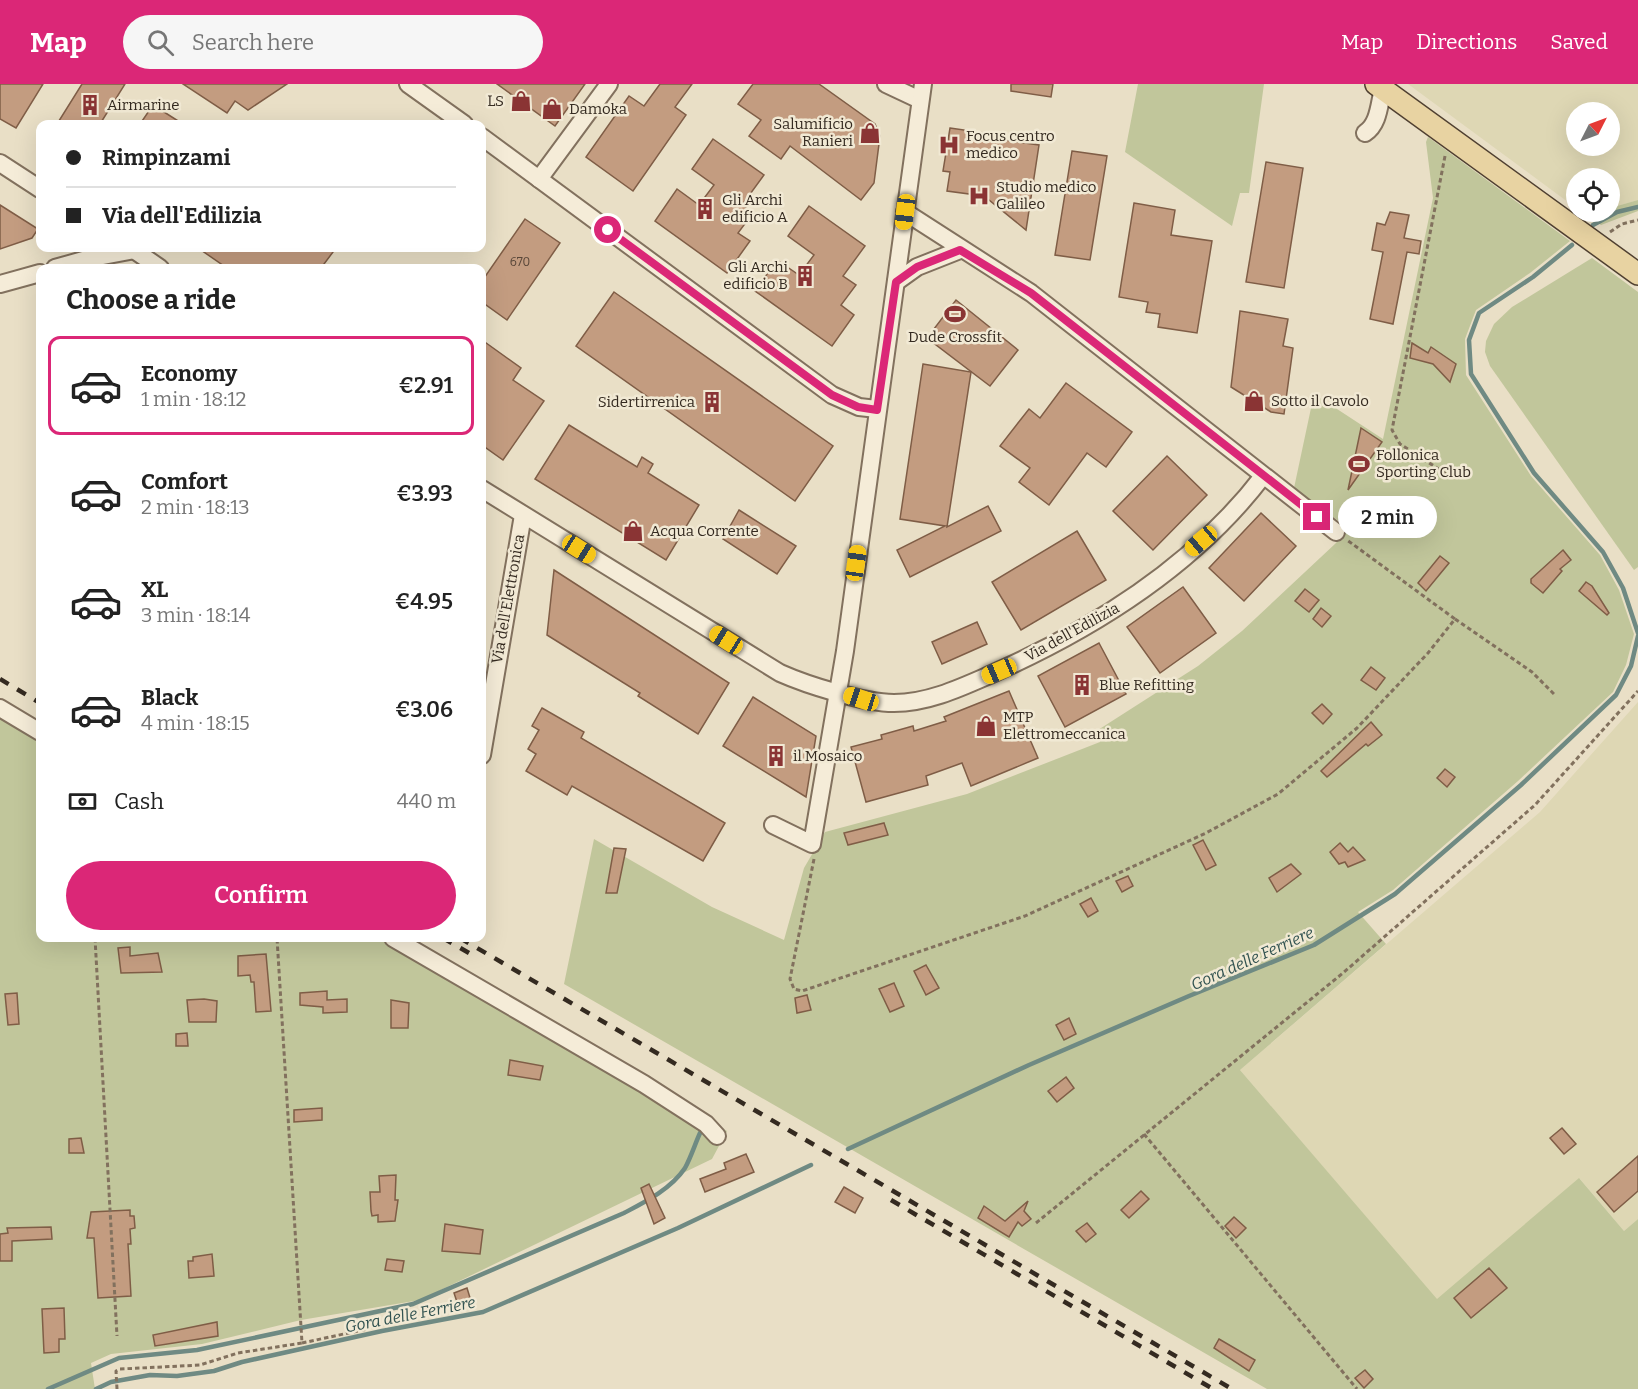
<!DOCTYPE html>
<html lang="en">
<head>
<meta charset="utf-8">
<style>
	:root { --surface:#fff; --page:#f6f6f6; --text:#222; --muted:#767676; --line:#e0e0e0; --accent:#db2777 }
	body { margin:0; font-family:Bitter,serif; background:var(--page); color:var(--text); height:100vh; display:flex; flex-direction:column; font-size:22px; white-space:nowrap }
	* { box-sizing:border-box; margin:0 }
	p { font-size:20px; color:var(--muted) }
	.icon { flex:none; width:33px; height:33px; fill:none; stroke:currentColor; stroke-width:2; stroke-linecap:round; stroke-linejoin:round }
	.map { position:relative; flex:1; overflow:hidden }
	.sheet { position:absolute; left:36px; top:180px; width:450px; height:678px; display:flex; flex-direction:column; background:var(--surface); border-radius:12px; box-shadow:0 6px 24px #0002 }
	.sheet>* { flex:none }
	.guide { position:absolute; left:36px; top:36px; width:450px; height:132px; border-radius:12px; box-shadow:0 6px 24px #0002; display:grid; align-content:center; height:132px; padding:0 30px; background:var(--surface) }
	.needle { width:39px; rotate:48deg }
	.controls { position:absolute; left:1566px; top:18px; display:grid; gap:12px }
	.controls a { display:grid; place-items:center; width:54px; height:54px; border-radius:50%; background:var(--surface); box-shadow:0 6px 24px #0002; font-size:30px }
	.end { position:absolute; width:27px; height:27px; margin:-14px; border:8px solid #db2777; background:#fff; box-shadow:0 0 0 3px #fff }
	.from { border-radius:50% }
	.bubble { position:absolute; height:42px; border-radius:21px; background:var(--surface); box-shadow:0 6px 24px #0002; font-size:20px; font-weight:600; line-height:42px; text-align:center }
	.car { position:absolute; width:18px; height:36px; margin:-18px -9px; border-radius:8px; box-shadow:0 0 4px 2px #0007; background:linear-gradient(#f5c518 24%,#345 0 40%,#f5c518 0 76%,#345 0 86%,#f5c518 0) }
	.guide b { display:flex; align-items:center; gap:21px; height:57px; font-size:22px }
	.guide b+b { border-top:2px solid var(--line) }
	.guide i { width:15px; height:15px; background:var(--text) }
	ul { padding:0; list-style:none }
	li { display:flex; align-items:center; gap:18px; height:99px; margin:0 12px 9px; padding:0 18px; border:3px solid transparent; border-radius:12px }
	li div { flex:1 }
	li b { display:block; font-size:22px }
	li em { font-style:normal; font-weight:600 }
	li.on { border-color:var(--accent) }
	li>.icon { width:54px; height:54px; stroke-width:1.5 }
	h2 { padding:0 30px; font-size:27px; line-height:72px }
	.pay { display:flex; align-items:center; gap:15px; height:66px; padding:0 30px; font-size:22px }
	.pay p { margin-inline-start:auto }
	.primary-button { display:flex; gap:12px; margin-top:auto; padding:12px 30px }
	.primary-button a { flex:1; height:69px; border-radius:36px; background:var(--accent); color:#fff; font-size:24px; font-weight:600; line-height:69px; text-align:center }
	header { display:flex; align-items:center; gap:36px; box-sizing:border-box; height:84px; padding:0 30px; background:var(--accent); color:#fff }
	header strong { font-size:28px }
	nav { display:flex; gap:33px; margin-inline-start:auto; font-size:21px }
	.search { width:420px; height:54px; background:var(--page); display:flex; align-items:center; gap:15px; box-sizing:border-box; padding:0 21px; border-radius:33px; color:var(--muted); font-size:22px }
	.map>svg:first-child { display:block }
	.farmland { fill:#ded7b4; fill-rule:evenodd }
	.green { fill:#c1c69b }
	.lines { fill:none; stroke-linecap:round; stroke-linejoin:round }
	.stream { stroke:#6f8a83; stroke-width:4.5 }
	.building { fill:#c39c80; stroke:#7f5d46; stroke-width:1.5 }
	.minor-casing { stroke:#82715e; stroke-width:20 }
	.major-casing { stroke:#504031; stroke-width:24 }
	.path { stroke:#82715e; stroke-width:3; stroke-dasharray:4.5 3; stroke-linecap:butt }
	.minor { stroke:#f5ecd8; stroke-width:16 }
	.major { stroke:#e8d3a2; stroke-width:21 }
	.rail { stroke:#342a20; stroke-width:4.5; stroke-dasharray:10 10; stroke-linecap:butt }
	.route { stroke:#db2777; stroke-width:8 }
	.labels { text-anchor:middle; stroke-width:5; stroke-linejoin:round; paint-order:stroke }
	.number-label { font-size:12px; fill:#584638 }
	.poi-label { font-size:15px; fill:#342a20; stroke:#f1e9d4; text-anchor:start }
	.street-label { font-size:15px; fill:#342a20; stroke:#f1e9d4 }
	.water-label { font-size:16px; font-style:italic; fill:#315250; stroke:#f1e9d4 }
</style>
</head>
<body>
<header>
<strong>Map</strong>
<div class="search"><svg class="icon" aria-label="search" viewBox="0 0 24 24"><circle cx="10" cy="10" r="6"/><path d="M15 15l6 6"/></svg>Search here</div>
<nav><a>Map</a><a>Directions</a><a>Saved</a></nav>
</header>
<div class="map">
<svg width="1638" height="1305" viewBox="0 0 1638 1305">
	<rect width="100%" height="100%" fill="#e9dfc6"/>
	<g class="farmland">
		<path d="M1408,0h230v116l-28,8v-30h-34v30zM1576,28h34v34h-34z"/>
		<polygon points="1638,618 1638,1135 1624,1147 1580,1095 1437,1216 1240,986 1540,728"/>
	</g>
	<g class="green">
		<polygon points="1138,0 1264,0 1249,109 1240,109 1232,142 1125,68"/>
		<polygon points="1428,53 1570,157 1530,189 1476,226 1465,255 1466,291 1531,392 1600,471 1619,506 1634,550 1626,581 1613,608 1518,697 1393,806 1358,828 1386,860 1240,986 1437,1215 1579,1094 1624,1147 1638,1135 1638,1305 1267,1305 564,900 594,755 712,823 784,856 804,784 825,748 967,710 1100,658 1098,646 1198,582 1242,547 1336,459 1348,444 1294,404 1314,310 1383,355 1433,114 1426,58"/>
		<polygon points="1638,116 1638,127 1601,141 1590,133 1600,128 1610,128 1610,124"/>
		<polygon points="1592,174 1638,208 1638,483 1634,486 1490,282 1485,268 1486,257 1494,240 1512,223"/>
		<polygon points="0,630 40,654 40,854 385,854 727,1047 712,1075 420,1216 301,1236 202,1260 111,1270 91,1279 95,1305 0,1305"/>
	</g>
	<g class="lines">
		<g class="stream">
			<polyline points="1593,141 1617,128 1638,123"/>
			<polyline points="1572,161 1533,193 1479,229 1469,256 1471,290 1534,389 1603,468 1623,504 1638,549"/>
			<polyline points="848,1065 1029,981 1189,912 1314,861 1395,810 1521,701 1616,611 1631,582 1638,552"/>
			<path d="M48,1305l71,-31 78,-8 216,-46 211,-91c21,-11 47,-24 61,-45 6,-11 10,-24 15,-35"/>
			<polyline points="96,1305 111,1298 150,1291 177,1292 214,1287 242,1278 382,1247 483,1228 678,1144 811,1081"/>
		</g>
	</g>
	<g class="building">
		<polygon points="0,0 43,0 16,44 0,35"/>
		<polygon points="82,0 125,0 100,40 57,40"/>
		<polygon points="183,0 287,0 248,26 235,17 227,29"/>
		<polygon points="497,0 585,0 555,42"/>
		<polygon points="660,0 692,0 675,23 686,31 633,107 586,73 629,12 644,22"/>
		<polygon points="753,0 819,0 875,40 880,52 874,99 861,116 790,62 781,75 749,52 761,36 738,20"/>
		<polygon points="1011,0 1053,0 1051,13 1011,7"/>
		<polygon points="153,21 183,40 140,40"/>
		<polygon points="950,44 992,50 991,54 1039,61 1026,146 984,112 947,107 950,88 943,87"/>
		<polygon points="713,55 764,91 742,121 753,129 738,149 750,157 727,189 655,137 677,105 699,121 714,101 692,85"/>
		<polygon points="1072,67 1107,72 1090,176 1055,171"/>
		<polygon points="1266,78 1303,84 1284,204 1246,198"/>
		<polygon points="1134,119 1175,126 1171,151 1212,157 1197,249 1158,243 1160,230 1146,228 1148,218 1119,213"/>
		<polygon points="0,121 38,145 32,154 0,165"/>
		<polygon points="809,122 865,162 843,192 856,201 841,221 854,231 832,262 755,207 777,176 799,191 814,171 788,152"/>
		<polygon points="1390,128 1409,131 1404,154 1421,157 1419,170 1407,168 1393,240 1370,235 1383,168 1372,166 1377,139 1385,141"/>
		<polygon points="525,135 560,159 507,236 482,218 482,197"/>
		<polygon points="198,164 336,164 321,184 227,184"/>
		<polygon points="614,208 833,362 795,417 576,262"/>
		<polygon points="956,216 1018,266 990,302 927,254"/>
		<polygon points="1240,227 1288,235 1283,262 1293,264 1284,330 1271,328 1231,303"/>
		<polygon points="482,256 521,284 513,296 544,317 503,376 482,361"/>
		<polygon points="1412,259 1428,269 1431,263 1456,280 1450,298 1433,280 1410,274"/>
		<polygon points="923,280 971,288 947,443 988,422 1001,447 910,493 897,466 945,442 900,435"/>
		<polygon points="1066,299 1132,348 1106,383 1087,369 1049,421 1019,398 1030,384 1000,362 1029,325 1040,334"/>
		<polygon points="569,341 637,383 642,373 653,380 648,389 699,421 666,476 535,395"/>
		<polygon points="1361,344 1382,358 1348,406"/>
		<polygon points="1167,372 1207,411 1153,466 1113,427"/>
		<polygon points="739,426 796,462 777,490 723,455"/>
		<polygon points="1261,429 1296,462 1244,517 1209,484"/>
		<polygon points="1077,447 1106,496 1021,546 992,498"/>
		<polygon points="1563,466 1571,476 1560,485 1562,487 1543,509 1531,499 1531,495"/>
		<polygon points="1440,472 1449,479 1426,507 1418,499"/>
		<polygon points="554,486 729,599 698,650 638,612 640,609 547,551"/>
		<polygon points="1586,498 1592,502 1609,529 1607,531 1579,507"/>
		<polygon points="1183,503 1216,549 1160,589 1127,543"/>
		<polygon points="1305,505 1319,516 1309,528 1295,517"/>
		<polygon points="1321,524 1331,532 1322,543 1313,535"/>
		<polygon points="977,538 987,560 942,580 932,558"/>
		<polygon points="1099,559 1126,610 1065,643 1038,592"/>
		<polygon points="1371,583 1385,594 1376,606 1361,596"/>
		<polygon points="1009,607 1038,674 971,702 962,679 926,692 928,701 866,718 851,663 882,655 881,651 913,642 914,647 946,637 944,633"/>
		<polygon points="753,613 816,652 806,713 723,662"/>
		<polygon points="1322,620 1332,630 1323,640 1312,629"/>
		<polygon points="542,624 584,648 581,654 725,739 703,777 572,702 567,711 526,687 536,670 528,665 539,646 532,642"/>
		<polygon points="1371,638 1382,651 1368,662 1366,660 1327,693 1321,687"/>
		<polygon points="1445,685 1455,693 1447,703 1437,694"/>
		<polygon points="884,739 888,751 848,761 844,749"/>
		<polygon points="1203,756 1216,781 1206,786 1193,761"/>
		<polygon points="1340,759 1348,768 1353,763 1365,776 1348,783 1345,778 1339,780 1330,768"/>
		<polygon points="614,764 626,765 617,809 606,809"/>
		<polygon points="1291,780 1301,790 1277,808 1269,794"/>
		<polygon points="1128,792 1133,802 1122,808 1116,797"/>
		<polygon points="1091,814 1098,827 1088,833 1080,820"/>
		<polygon points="130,863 130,872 158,869 162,888 121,889 118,864"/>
		<polygon points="266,870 271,927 256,928 254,898 251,898 250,891 238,892 238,872"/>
		<polygon points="926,881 939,904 926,911 914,887"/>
		<polygon points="894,899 904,922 890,928 879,905"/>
		<polygon points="327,907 327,916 347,915 347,928 323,929 323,923 300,921 300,909"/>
		<polygon points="17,909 19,940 8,941 5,910"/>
		<polygon points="807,911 811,926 797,929 795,914"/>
		<polygon points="204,915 217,917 216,938 189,938 187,916"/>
		<polygon points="391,916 409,919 408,944 391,944"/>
		<polygon points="1069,934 1076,950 1064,956 1056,941"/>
		<polygon points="187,949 188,962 176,962 176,950"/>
		<polygon points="510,976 543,982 540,996 508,991"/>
		<polygon points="1066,993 1074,1004 1057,1018 1048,1007"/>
		<polygon points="322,1024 322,1036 294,1038 294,1026"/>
		<polygon points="1562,1044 1576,1060 1564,1070 1550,1054"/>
		<polygon points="81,1054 84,1069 69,1069 69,1055"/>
		<polygon points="746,1070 754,1088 705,1108 700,1095 726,1085 724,1079"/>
		<polygon points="1638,1072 1638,1107 1614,1128 1597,1108"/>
		<polygon points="396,1091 395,1116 398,1116 395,1137 378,1138 378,1131 372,1132 371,1127 370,1108 380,1108 379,1092"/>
		<polygon points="649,1100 665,1134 654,1140 641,1104"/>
		<polygon points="844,1103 863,1114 855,1129 835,1118"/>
		<polygon points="1141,1107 1149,1115 1129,1134 1121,1126"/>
		<polygon points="1028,1117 1024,1127 1031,1135 1022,1142 1018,1138 1009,1153 978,1134 984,1122 1005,1137"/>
		<polygon points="130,1126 130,1132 134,1132 135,1144 130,1145 131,1160 128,1160 131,1212 98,1214 94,1154 87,1154 91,1128"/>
		<polygon points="1234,1133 1246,1144 1236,1154 1225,1142"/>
		<polygon points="1087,1139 1096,1150 1086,1158 1076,1147"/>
		<polygon points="445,1140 483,1146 480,1170 442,1167"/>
		<polygon points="51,1143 52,1155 12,1157 12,1177 0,1177 0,1150 8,1149 7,1144"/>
		<polygon points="212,1170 214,1192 189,1194 188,1177 193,1177 193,1173"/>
		<polygon points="387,1175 404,1177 402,1188 385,1186"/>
		<polygon points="1489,1184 1507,1204 1471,1234 1454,1214"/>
		<polygon points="467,1204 471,1217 458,1221 454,1209"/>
		<polygon points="64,1224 65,1255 59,1255 59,1268 44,1269 42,1225"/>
		<polygon points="217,1238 218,1252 155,1262 153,1251"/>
		<polygon points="1219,1255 1255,1276 1249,1287 1214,1264"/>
		<polygon points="1365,1286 1373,1295 1364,1304 1355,1294"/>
	</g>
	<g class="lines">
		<defs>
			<g id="minor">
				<polyline points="408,0 464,40"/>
				<polyline points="886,0 920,16"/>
				<path d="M1365,49c14,-9 14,-29 18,-44"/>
				<polyline points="482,53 832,311 859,323 877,325"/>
				<polyline points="0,79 40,105"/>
				<polyline points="539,95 609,0"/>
				<polyline points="905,128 1031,209 1336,448"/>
				<polyline points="131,164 160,184"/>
				<polyline points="55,184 87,175 135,166"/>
				<polyline points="896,198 917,183 960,166"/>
				<polyline points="0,200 40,189"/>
				<path d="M482,405l298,184c27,12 84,30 114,30 35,0 68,-16 100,-30 101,-45 201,-108 269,-197"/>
				<polyline points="0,624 40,648"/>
				<polyline points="482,671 523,431"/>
				<polyline points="773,741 812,760 845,567 923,0"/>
				<polyline points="393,854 644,1000 706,1040 717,1052"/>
			</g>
			<polyline id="major" points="1376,0 1638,190"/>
		</defs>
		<use href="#minor" class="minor-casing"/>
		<use href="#major" class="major-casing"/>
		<g class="path">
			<polyline points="1445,72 1392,346 1400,360 1454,395"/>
			<polyline points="1610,148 1622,140 1638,136"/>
			<polyline points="1455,535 1532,588 1556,612"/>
			<polyline points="814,775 790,895 794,905 802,907 1025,832 1206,749 1278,710 1357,644 1428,569 1455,535 1347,456"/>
			<polyline points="95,854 117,1252"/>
			<polyline points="1144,1050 1357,1305"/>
			<polyline points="1036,1139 1343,889 1535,721 1638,607"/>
			<polyline points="302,1259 367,1245"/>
			<polyline points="117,1305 116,1287 120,1285 200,1281 238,1269 302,1259 277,854"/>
		</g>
		<use href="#minor" class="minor"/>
		<use href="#major" class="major"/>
		<g class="rail">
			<polyline points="0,595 40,619"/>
			<polyline points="443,854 469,869"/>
			<polyline points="460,854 1232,1305"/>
			<polyline points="891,1116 1213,1305"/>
		</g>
	</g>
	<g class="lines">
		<polyline class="route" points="608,146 832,311 858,323 877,326 896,198 917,183 960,166 1031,209 1317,433"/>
	</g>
	<defs>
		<symbol id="shop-bare" viewBox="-9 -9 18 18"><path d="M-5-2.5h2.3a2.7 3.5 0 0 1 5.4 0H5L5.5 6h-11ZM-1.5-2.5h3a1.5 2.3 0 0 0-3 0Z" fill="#8a3434" stroke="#f1e9d4" stroke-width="2.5" paint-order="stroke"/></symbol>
		<symbol id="building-bare" viewBox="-9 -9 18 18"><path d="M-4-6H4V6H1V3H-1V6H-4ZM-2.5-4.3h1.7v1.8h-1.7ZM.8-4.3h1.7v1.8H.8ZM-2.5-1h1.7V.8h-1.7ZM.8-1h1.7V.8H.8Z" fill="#8a3434" stroke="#f1e9d4" stroke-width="2.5" paint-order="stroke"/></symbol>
		<symbol id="hospital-bare" viewBox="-9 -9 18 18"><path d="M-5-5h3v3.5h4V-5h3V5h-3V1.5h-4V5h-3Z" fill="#8a3434" stroke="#f1e9d4" stroke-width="2.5" paint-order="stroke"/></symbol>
		<symbol id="stadium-bare" viewBox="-9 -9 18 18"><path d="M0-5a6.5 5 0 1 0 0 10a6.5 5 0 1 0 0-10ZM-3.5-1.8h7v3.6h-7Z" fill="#8a3434" stroke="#f1e9d4" stroke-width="2.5" paint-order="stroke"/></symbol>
	</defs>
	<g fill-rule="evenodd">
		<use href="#shop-bare" x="506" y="2" width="30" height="30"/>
		<use href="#building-bare" x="75" y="6" width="30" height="30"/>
		<use href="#shop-bare" x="537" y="10" width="30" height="30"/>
		<use href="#shop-bare" x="855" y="34" width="30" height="30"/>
		<use href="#hospital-bare" x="934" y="46" width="30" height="30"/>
		<use href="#hospital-bare" x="964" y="97" width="30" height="30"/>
		<use href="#building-bare" x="690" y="110" width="30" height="30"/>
		<use href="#building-bare" x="790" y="177" width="30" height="30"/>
		<use href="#stadium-bare" x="940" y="215" width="30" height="30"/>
		<use href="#shop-bare" x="1239" y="302" width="30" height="30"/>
		<use href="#building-bare" x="697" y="303" width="30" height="30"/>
		<use href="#stadium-bare" x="1344" y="365" width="30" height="30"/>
		<use href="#shop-bare" x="618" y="432" width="30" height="30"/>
		<use href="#building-bare" x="1067" y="586" width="30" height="30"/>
		<use href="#shop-bare" x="971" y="627" width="30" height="30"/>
		<use href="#building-bare" x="761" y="657" width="30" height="30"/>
	</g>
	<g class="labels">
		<g class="number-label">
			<text x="520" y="182">670</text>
		</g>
		<g class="poi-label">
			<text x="504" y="22" text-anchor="end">LS</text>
			<text x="107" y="26">Airmarine</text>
			<text x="569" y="30">Damoka</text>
			<text x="853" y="45" text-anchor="end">Salumificio<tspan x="853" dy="17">Ranieri</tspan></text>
			<text x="966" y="57">Focus centro<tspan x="966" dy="17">medico</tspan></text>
			<text x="996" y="108">Studio medico<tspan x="996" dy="17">Galileo</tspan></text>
			<text x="722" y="121">Gli Archi<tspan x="722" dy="17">edificio A</tspan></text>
			<text x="788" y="188" text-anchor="end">Gli Archi<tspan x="788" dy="17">edificio B</tspan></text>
			<text x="955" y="258" text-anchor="middle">Dude Crossfit</text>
			<text x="1271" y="322">Sotto il Cavolo</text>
			<text x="695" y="323" text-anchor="end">Sidertirrenica</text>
			<text x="1376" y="376">Follonica<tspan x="1376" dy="17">Sporting Club</tspan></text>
			<text x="650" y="452">Acqua Corrente</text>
			<text x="1099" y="606">Blue Refitting</text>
			<text x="1003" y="638">MTP<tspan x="1003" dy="17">Elettromeccanica</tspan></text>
			<text x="793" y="677">il Mosaico</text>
		</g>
		<g class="street-label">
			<text transform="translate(508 515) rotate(-80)" y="5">Via dell'Elettronica</text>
			<text transform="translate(1072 548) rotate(-29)" y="5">Via dell'Edilizia</text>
		</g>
		<g class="water-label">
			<text transform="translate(1252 874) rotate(-24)" y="6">Gora delle Ferriere</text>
			<text transform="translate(410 1230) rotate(-11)" y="6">Gora delle Ferriere</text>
		</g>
	</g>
</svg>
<div class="controls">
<a><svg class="needle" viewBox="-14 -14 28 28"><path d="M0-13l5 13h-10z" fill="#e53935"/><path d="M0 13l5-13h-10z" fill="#767676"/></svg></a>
<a><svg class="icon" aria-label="locate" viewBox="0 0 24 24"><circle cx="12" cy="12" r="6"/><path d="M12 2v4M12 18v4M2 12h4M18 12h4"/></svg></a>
</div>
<i class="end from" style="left:608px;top:146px"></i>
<i class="end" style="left:1317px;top:433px"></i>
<div class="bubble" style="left:1338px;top:412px;width:99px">2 min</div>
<i class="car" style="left:905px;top:128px;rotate:187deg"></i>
<i class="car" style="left:1201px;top:457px;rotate:230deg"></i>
<i class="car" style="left:579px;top:465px;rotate:122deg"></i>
<i class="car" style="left:856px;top:479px;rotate:8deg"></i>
<i class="car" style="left:726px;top:556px;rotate:302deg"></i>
<i class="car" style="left:999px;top:587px;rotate:247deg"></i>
<i class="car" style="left:861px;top:615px;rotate:288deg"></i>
<div class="guide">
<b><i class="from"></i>Rimpinzami</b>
<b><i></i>Via dell'Edilizia</b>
</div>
<section class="sheet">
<h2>Choose a ride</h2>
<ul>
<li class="on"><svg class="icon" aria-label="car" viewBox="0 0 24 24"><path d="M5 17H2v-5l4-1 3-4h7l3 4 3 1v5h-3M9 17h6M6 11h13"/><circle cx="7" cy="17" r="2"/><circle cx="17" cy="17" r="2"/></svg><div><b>Economy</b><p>1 min · 18:12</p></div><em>€2.91</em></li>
<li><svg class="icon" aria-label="car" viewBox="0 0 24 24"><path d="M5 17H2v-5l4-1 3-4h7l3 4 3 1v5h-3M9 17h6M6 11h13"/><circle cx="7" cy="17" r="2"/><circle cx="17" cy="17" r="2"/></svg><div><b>Comfort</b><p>2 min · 18:13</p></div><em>€3.93</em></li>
<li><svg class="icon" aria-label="car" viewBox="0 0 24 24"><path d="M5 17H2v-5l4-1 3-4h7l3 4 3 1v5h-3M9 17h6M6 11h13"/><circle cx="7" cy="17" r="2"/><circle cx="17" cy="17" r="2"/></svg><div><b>XL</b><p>3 min · 18:14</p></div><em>€4.95</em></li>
<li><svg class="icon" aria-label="car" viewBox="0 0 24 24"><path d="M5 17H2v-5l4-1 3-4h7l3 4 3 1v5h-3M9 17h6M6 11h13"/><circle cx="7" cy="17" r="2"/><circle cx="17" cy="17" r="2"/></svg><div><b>Black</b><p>4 min · 18:15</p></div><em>€3.06</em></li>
</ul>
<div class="pay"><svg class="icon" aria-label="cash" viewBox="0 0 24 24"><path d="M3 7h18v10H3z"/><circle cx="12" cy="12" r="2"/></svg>Cash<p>440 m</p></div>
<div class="primary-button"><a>Confirm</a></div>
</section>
</div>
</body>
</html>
